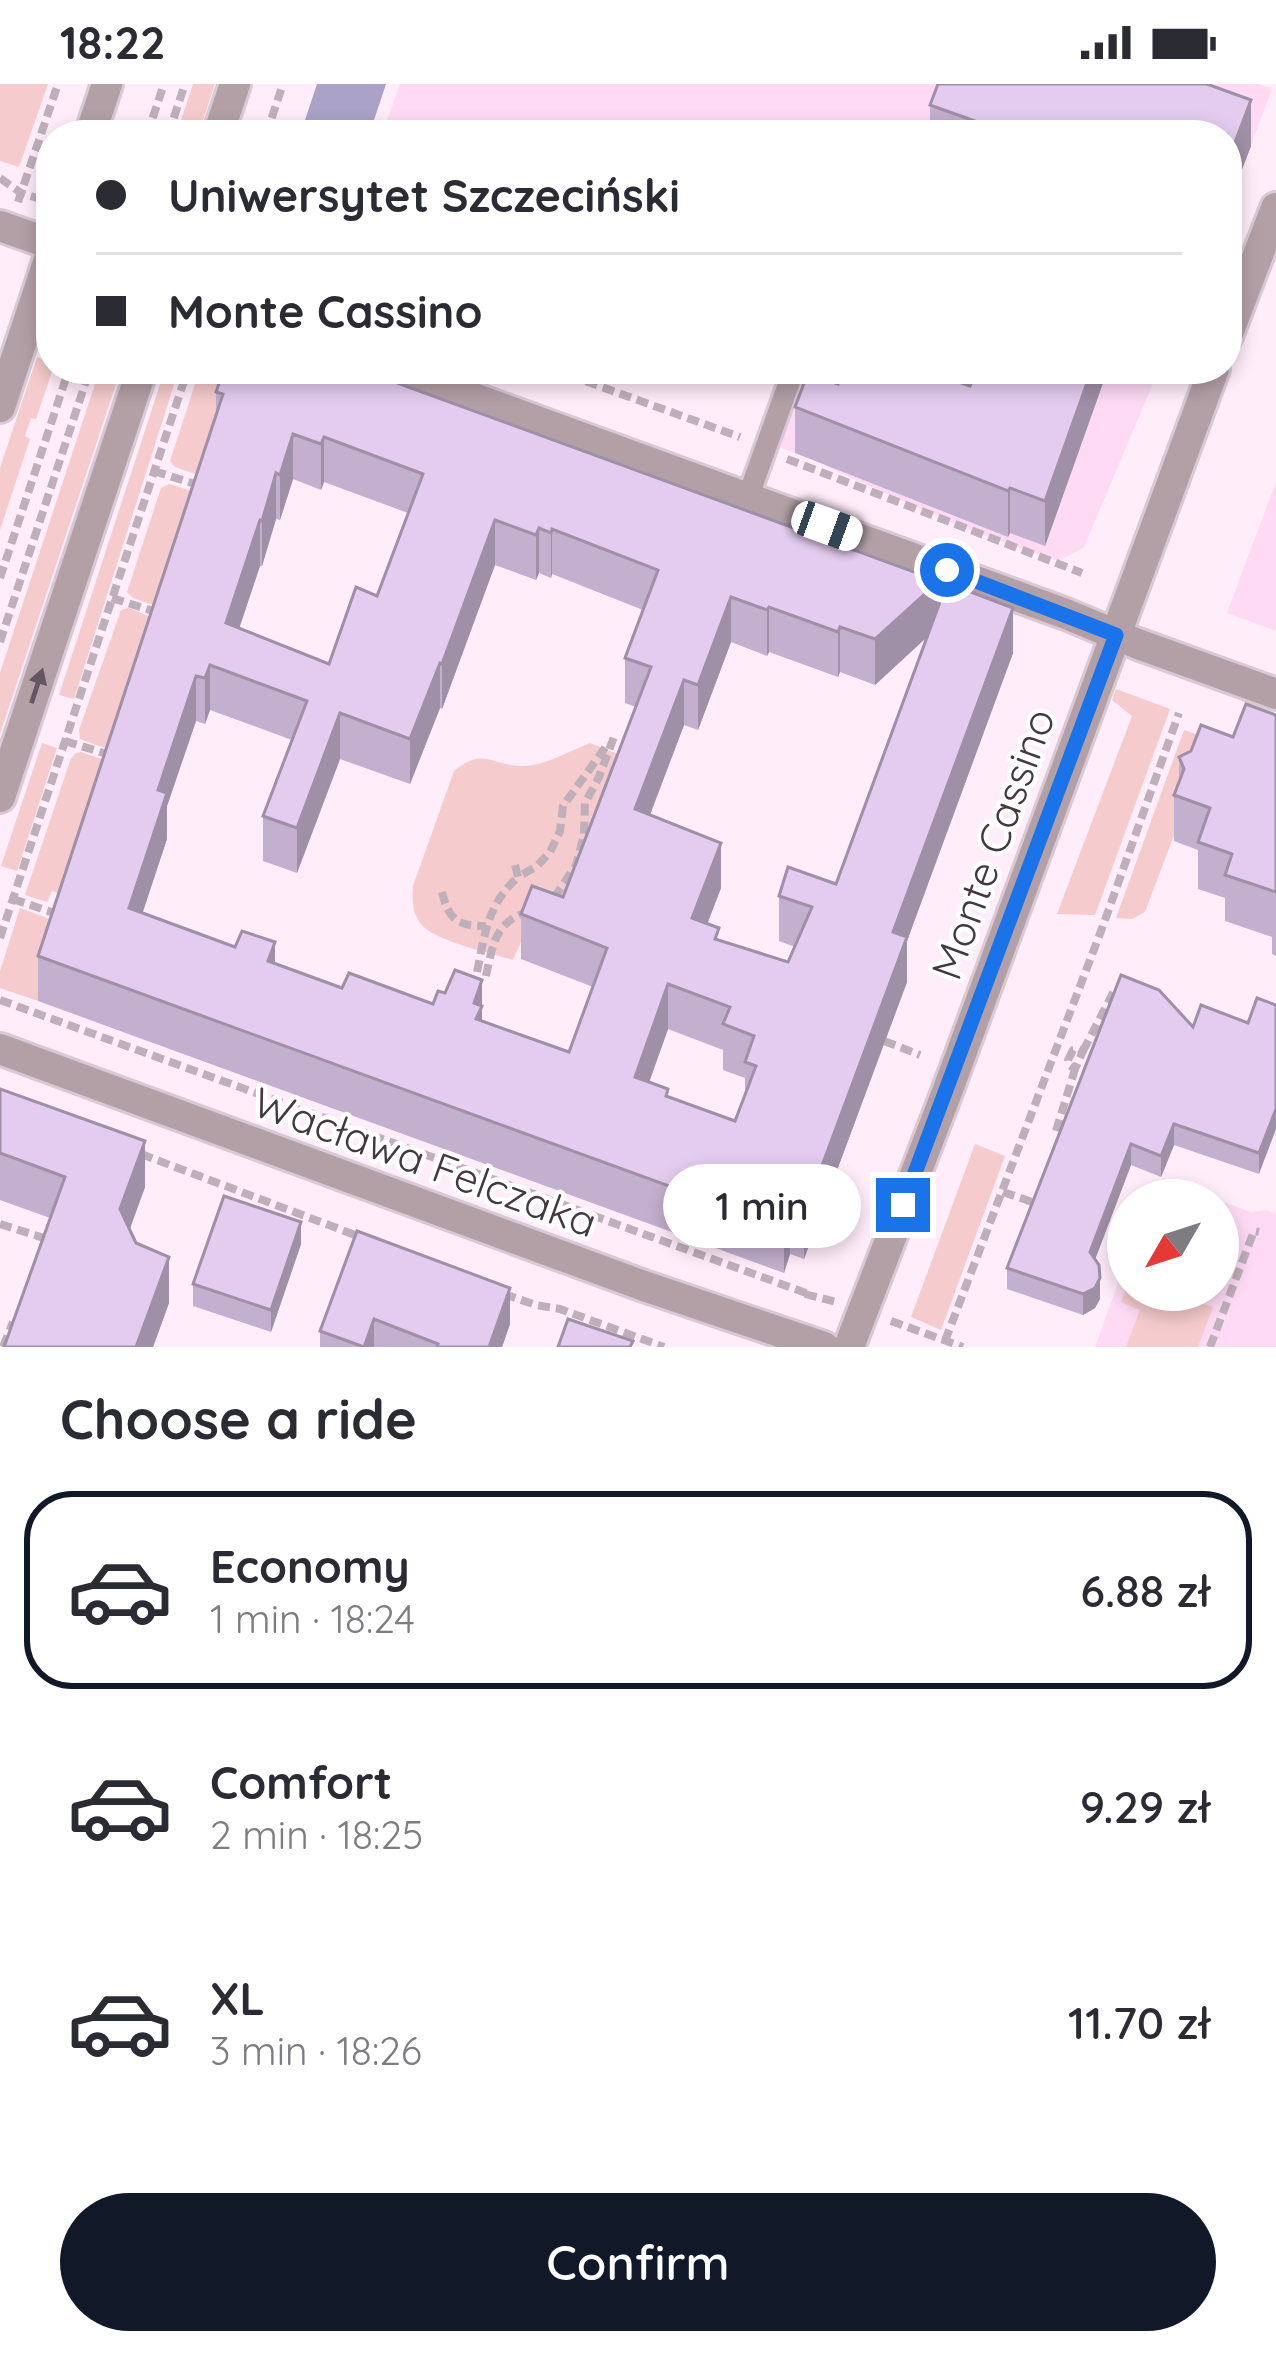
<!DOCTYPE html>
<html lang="en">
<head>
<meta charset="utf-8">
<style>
	:root { --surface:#fff; --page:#f2f2f3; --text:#2b2b33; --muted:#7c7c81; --line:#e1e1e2; --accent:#111827 }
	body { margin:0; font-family:Quicksand,sans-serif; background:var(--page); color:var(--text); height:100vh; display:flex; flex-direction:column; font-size:45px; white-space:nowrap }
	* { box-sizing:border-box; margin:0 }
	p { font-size:39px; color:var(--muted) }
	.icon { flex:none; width:66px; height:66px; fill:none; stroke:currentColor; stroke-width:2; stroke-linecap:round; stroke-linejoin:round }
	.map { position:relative; height:1263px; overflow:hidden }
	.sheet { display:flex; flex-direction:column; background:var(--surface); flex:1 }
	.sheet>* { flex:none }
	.top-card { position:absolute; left:36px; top:36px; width:1206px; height:264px; border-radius:48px; box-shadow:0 6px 18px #0003; display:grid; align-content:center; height:264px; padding:0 60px; background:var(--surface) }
	.needle { width:78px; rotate:231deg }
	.fabs { position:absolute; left:1107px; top:1095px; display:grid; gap:24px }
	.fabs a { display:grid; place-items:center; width:132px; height:132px; border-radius:50%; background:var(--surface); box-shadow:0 6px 18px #0003; font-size:60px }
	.end { position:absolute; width:54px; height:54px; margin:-27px; border:15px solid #1a73e8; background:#fff; box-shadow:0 0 0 6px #fff }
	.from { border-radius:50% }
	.bubble { position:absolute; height:84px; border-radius:42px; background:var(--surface); box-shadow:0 6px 18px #0003; font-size:39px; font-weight:600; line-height:84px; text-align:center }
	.car { position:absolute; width:36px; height:72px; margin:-36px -18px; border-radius:15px; box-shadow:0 0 9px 3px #0007; background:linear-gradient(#fff 24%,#345 0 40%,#fff 0 76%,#345 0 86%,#fff 0) }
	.top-card b { display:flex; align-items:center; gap:42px; height:114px; font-size:45px }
	.top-card b+b { border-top:3px solid var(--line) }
	.top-card i { width:30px; height:30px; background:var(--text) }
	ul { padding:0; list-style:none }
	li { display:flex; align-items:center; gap:36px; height:198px; margin:0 24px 18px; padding:0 36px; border:6px solid transparent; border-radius:48px }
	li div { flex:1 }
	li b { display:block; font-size:45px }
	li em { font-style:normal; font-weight:600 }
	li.current { border-color:var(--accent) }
	li>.icon { width:108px; height:108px; stroke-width:1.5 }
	h2 { padding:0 60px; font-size:54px; line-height:144px }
	.primary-button { display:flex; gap:24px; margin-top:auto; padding:24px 60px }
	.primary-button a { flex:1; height:138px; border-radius:72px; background:var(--accent); color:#fff; font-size:48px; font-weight:600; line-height:138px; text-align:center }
	.status { display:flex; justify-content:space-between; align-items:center; height:84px; padding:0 60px; background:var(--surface); direction:ltr }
	.status svg { height:33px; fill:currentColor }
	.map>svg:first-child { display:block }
	.built { fill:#fedaf5 }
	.green { fill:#f6cbcd }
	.water { fill:#aaa2c7 }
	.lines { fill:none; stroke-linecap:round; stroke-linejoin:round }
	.service-casing { stroke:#d9c9d5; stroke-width:27 }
	.minor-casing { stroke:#d9c9d5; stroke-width:36 }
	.tertiary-casing { stroke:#d9c9d5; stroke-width:36 }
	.path { stroke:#bfafbb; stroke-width:8; stroke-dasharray:12 6; stroke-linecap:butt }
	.service { stroke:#b3a0a7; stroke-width:21 }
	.minor { stroke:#b3a0a7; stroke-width:30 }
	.tertiary { stroke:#b3a0a7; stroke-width:30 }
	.wall { fill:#c3afce; fill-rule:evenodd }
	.shaded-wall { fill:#9f8fa7 }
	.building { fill:#e3ccef; stroke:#9f8fa7; stroke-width:3; fill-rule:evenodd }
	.oneway { fill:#65575f }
	.route { stroke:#1a73e8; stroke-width:15 }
	.labels { text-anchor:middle; stroke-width:9; stroke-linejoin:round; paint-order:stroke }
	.street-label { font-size:42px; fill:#433840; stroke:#fff }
</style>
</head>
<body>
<div class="status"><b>18:22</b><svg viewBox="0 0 49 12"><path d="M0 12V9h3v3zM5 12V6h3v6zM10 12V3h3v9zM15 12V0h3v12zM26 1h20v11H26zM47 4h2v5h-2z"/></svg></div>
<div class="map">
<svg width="1276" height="1263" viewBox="0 0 1276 1263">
	<rect width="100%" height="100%" fill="#ffedfa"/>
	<g class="built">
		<polygon points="400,0 1259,0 1272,5 1227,125 1227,51 382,51"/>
		<polygon points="799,285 1159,285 1084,463 1059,477 966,445 825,382 825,380 779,363 806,288"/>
		<polygon points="1276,398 1276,547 1227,529"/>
		<polygon points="1218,1116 1251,1128 1267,1126 1276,1130 1276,1263 1095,1263 1128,1172 1128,1206 1218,1206"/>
	</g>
	<g class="green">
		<polygon points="0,0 48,0 19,83 0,77"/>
		<polygon points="193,0 215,0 198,51 176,51"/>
		<polygon points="37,273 51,278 51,285 53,285 36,335 31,334 25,352 30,355 0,446 0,384"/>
		<polygon points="100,285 121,285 0,650 0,589"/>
		<polygon points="165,285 179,285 74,615 59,611"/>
		<polygon points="200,285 228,285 210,395 175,383 170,377"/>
		<polygon points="169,400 205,411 153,521 133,514 127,508 161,404"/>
		<polygon points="129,524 163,538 126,604 105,664 80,655 79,646 121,526"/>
		<polygon points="1116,605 1170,625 1095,831 1057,830 1132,632 1112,616"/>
		<polygon points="1184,646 1276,677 1182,737 1174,751 1145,828 1132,835 1116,834"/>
		<polygon points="42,659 57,664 17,787 1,782"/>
		<path d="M590,659l38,15 -66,178 -33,-12 -16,36c-22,-7 -79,-19 -92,-36 -9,-12 -9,-24 -8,-38l41,-115c31,-26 39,-3 72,-5 22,-2 44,-15 64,-23z"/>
		<polygon points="81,668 116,680 72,814 52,807 47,818 25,811 71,674 76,669"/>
		<polygon points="20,824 63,840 38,917 0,904 0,887"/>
		<polygon points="975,1060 1005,1072 941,1246 911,1233"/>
		<polygon points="1128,1199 1128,1206 1188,1206 1185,1214 1213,1223 1198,1263 1126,1263 1140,1226 1121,1218"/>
	</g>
	<polygon class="water" points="317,0 386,0 369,51 300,51"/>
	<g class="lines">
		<defs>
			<polyline id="service" points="748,413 794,285"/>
			<g id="minor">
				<polyline points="0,142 51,160"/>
				<polyline points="394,285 1066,530 1138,560 1276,610"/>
				<polyline points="0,965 644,1202 824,1263"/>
			</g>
			<g id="tertiary">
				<polyline points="90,51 107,0"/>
				<polyline points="218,51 235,0"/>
				<polyline points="1227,252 1276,124"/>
				<polyline points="0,323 51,169"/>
				<polyline points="0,713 142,285"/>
				<polyline points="849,1263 947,1008 1214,285"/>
			</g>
		</defs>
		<use href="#service" class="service-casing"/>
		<use href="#minor" class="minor-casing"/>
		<use href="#tertiary" class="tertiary-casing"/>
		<g class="path">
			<polyline points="147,51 164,0"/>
			<polyline points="168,51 185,0"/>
			<polyline points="266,51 283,0"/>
			<polyline points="0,94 21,109 44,116"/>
			<polyline points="18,118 58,0"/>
			<polyline points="552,285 740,353"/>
			<polyline points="787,375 1082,489"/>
			<polyline points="154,387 198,401"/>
			<polyline points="0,494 69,285"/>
			<polyline points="112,514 156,528"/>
			<polyline points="0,558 90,285"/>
			<polyline points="65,657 110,671"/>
			<polyline points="515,781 518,793 537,782 550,768 560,747 563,722 607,661"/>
			<path d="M442,808c7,28 15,34 44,34"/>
			<polyline points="554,814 576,781 584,751 585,719 599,693 615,650"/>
			<polyline points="13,815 57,830"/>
			<polyline points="0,854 188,285"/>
			<path d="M477,888c8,-38 10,-67 41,-95"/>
			<path d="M486,892c7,-32 9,-55 44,-65"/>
			<polyline points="0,916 806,1209"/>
			<polyline points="884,957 920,971"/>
			<polygon points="1079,965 1083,967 1075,985 1069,981 1068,976 1073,966"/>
			<polyline points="1083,967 1115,905 1122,907"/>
			<polyline points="1056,1047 1075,985"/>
			<polyline points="141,1070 363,1154"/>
			<polyline points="1003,1108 1038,1120"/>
			<polyline points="0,1140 47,1155 46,1158"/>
			<polyline points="504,1210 536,1221 560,1225 664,1263"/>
			<polyline points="805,1210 836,1218"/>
			<polyline points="891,1237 963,1263"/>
			<polyline points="945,1257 1101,847 1179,629"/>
			<polyline points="3,1263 13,1238"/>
			<polyline points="1210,1263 1254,1147 1259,1148"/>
		</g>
		<use href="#service" class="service"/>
		<use href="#minor" class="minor"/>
		<use href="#tertiary" class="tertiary"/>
	</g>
	<g class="wall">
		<polygon points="938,0 1207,0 1251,16 1251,62 1231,114 1227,113 1227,51 930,51 930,21"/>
		<polygon points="1108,285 1045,462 1010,449 1008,453 795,369 795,323 838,300 970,302"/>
		<path d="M216,308l723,212 74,49 -106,288v41l-103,277 -14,-5 -6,19 -746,-272v-45l178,-541zM293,395l28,11 3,-8 84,31 -31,83 -48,68 -90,-36 21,-62h2l14,-47 4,1zM495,481l41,15 3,-7 12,5 1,-4 91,36 -18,48v45l11,4 -73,190 -42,17v45l72,28 -24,65 -87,-31 -140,-33 -200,-75 25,-74v-33l29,-85 9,3 5,-14 82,30 -29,76v45l34,12 43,-114 70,25 30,-76 2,1zM927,553l-91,247 -57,12v45l16,6 -7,15 -69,-22 -12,-16 14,-36 -71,-73 34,-90 14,5 33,-88 36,14 2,-4 69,25 2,-5 35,13zM668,945l55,21v20l22,8v17l-10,26 -67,-24 -19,-15z"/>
		<polygon points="1276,631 1276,872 1272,870 1272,853 1225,837 1225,814 1198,805 1198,766 1174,757 1174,711 1179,698 1179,673 1233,653"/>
		<polygon points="1276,921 1259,1090 1174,1061 1161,1093 1131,1081 1095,1175 1100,1215 1095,1224 1083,1231 1007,1205 1007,1184 1193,943 1248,939"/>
		<polygon points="0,1005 145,1103 130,1145 169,1219 153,1263 4,1263 50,1134 0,1116"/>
		<polygon points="357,1147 510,1240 502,1263 320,1263 320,1247"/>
		<polygon points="301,1160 271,1248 193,1222 193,1200"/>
	</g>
	<g class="shaded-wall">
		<polygon points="1251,16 1251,62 1231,114 1231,69"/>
		<polygon points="1092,285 1108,285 1045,462 1045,417"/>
		<polygon points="293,350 293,395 280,436 280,391"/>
		<polygon points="324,353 324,398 321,406 321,360"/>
		<polygon points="276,389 276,435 262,482 262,437"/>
		<polygon points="1010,404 1010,449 1008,453 1008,407"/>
		<polygon points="260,436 260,482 226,584 226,539"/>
		<polygon points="495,436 495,481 442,625 442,580"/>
		<polygon points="539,444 539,489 536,496 536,451"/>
		<polygon points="552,445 552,490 551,494 551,449"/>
		<polygon points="939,497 939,542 875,601 875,555"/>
		<polygon points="731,513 731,558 698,646 698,601"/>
		<polygon points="769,523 769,568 767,572 767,526"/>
		<polygon points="1013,524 1013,569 907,857 907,898 804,1175 804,1130 893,848"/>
		<polygon points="840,543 840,588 838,593 838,548"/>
		<polygon points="440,579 440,624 410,700 410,655"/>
		<polygon points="210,581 210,626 205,640 205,594"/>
		<polygon points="196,592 196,637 167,722 167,755 129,870 129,824 158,706"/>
		<polygon points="684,596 684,641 635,770 635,725"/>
		<polygon points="340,629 340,675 297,789 297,744"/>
		<polygon points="721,759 721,804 692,879 692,834"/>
		<polygon points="275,858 275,904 268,877"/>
		<polygon points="482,896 482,967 474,919"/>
		<polygon points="668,900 668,945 635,1038 635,993"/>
		<polygon points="1276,1025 1276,1045 1259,1090 1259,1069"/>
		<polygon points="1174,1040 1174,1061 1161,1093 1161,1072"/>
		<polygon points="145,1057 145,1103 120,1171 120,1125"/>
		<polygon points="1131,1060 1131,1081 1090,1189 1090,1168"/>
		<polygon points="790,1125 790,1170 784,1189 784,1144"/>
		<polygon points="301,1138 301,1160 271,1248 271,1226"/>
		<polygon points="169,1173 169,1219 153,1263 136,1263"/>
		<polygon points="1100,1194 1100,1215 1095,1224 1083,1231 1083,1210"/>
		<polygon points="510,1204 510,1240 502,1263 489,1263"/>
		<polygon points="374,1235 374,1263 364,1263"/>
	</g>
	<g class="building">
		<polygon points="938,0 1207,0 1251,16 1231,69 1227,67 1227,51 1014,51 930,21"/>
		<path d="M224,285h135l580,212 -64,58 -35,-12 -2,5 -69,-25 -2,3 -36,-13 -33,88 -14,-5 -49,129 86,34 -29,75 27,10 -4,11 73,23 24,-55 -33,-11 9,-29 48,17 111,-301 66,25 -120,324 14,5 -103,277 -14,-5 -6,19 -746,-272 185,-562 -7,-2zM293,350l28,10 3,-7 99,37 -46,122 -21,-9 -27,77 -103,-41 34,-103 2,1 14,-48 4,2zM495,436l41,15 3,-7 12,5 1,-4 106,41 -33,88 26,9 -88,230 -31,-11 -11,28 86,34 -38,104 -93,-33 6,-13 -8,-3 8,-23 -27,-10 -10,23 -7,-2 -5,13 -84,-31 -7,15 -74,-27 7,-19 -33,-11 -7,16 -106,-39 38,-115 -9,-3 38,-114 9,2 5,-13 97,36 -44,115 34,12 43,-115 70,26 30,-76 2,1zM668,900l62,23 -7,17 31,12 -9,26 11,4 -21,55 -69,-25 2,-7 -33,-12z"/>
		<polygon points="844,285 923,285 970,302 977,285 1092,285 1045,417 1010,404 1008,407 795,323 808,289 838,300"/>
		<polygon points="1246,620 1276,631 1276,808 1225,791 1232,770 1198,758 1210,724 1174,711 1184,685 1179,673 1191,667 1201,641 1233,653"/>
		<polygon points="1121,891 1159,906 1193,943 1201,921 1248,939 1257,914 1276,921 1276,1025 1259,1069 1174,1040 1161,1072 1131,1060 1090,1168 1099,1181 1100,1194 1095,1204 1083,1210 1007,1184"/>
		<polygon points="0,1005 145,1057 120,1125 136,1159 169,1173 136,1263 4,1263 65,1093 0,1069"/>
		<polygon points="224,1112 301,1138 271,1226 193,1200"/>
		<polygon points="357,1147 510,1204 489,1263 437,1263 438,1260 374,1235 364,1263 320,1247"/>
		<polygon points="568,1235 633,1257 630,1263 558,1263"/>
	</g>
	<defs><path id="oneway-solid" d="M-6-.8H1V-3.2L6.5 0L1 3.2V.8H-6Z" transform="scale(3)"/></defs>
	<use class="oneway" href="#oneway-solid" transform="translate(37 602) rotate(-72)"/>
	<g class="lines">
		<polyline class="route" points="903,1121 1116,551 947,486"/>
	</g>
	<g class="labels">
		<g class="street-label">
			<text transform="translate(993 760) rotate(-70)" y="15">Monte Cassino</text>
			<text transform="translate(425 1078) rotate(20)" y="15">Wacława Felczaka</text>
		</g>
	</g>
</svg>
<div class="fabs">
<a><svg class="needle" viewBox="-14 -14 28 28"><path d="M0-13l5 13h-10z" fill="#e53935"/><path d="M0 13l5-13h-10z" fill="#7c7c81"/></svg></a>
</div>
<i class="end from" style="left:947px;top:486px"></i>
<i class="end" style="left:903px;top:1121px"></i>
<div class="bubble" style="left:663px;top:1080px;width:198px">1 min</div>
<i class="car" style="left:827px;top:442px;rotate:110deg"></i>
<div class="top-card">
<b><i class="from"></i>Uniwersytet Szczeciński</b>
<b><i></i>Monte Cassino</b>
</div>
</div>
<section class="sheet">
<h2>Choose a ride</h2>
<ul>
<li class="current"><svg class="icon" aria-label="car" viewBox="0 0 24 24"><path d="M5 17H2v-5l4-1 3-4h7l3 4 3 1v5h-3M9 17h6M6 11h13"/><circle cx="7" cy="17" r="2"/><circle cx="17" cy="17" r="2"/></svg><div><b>Economy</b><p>1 min · 18:24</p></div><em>6.88 zł</em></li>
<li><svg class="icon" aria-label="car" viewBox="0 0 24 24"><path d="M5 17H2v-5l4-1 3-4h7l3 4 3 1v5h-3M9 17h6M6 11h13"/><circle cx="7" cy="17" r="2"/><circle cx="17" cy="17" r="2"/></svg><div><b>Comfort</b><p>2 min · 18:25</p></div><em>9.29 zł</em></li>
<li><svg class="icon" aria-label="car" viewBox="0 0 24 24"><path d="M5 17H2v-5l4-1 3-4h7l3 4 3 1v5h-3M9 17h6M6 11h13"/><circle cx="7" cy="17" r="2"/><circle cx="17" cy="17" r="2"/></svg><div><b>XL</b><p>3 min · 18:26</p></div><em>11.70 zł</em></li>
</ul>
<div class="primary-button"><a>Confirm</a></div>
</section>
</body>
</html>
